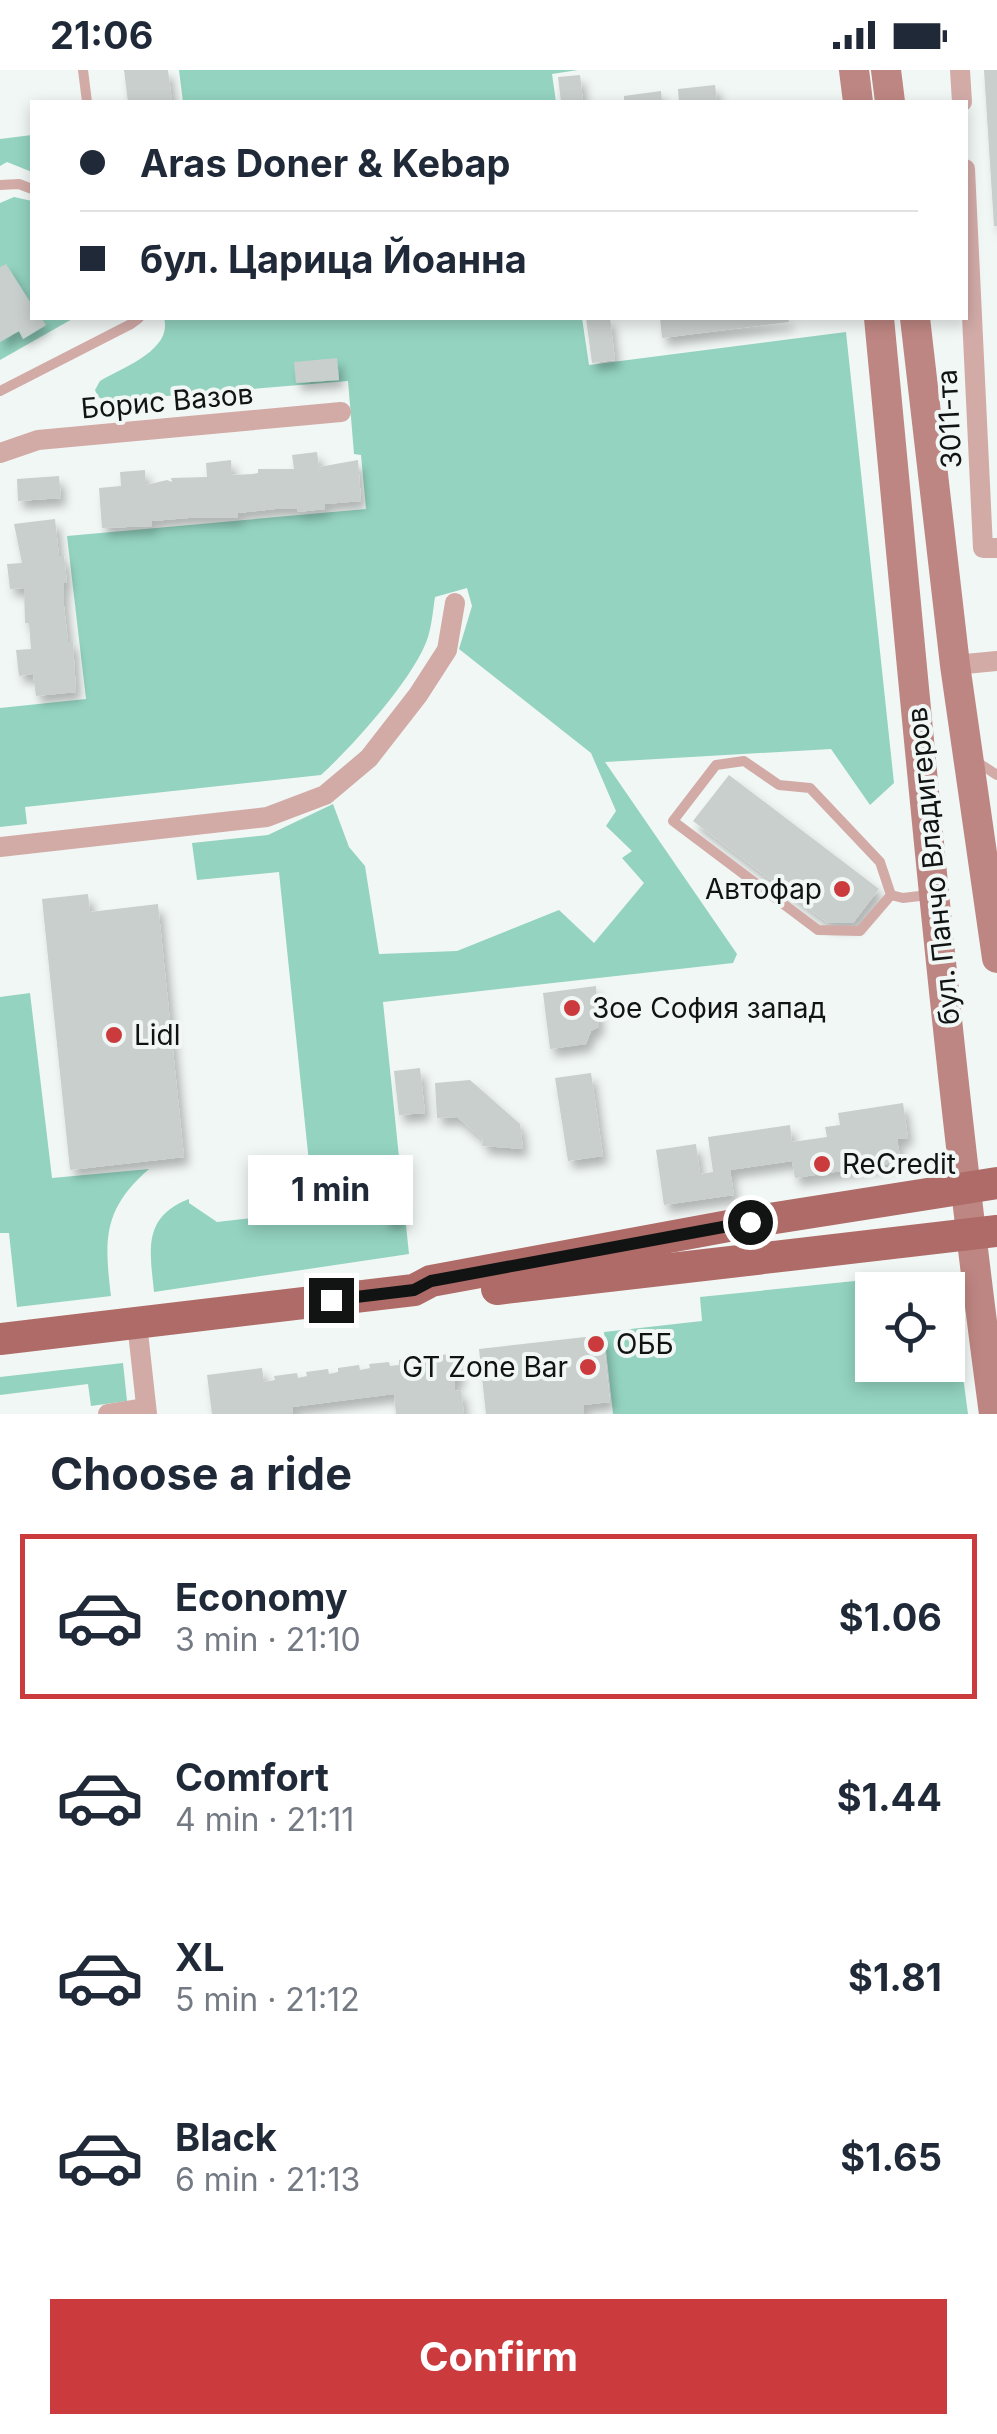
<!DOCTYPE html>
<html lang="en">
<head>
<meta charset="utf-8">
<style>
	:root { --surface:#fff; --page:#f2f2f3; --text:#1f2937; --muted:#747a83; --line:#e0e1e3; --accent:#cb3b3e }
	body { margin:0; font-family:Inter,sans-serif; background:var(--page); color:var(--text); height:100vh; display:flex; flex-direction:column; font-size:38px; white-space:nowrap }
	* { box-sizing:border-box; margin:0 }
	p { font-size:32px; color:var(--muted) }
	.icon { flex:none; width:55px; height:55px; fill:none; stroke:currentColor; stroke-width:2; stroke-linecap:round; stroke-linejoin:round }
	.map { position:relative; height:1344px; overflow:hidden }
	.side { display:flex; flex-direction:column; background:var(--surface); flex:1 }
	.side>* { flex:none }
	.banner { position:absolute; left:30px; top:30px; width:938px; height:220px; border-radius:0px; box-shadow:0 5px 15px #0003; display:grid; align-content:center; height:220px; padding:0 50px; background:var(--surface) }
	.controls { position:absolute; left:855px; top:1202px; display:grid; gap:20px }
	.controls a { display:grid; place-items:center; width:110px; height:110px; border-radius:0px; background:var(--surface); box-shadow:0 5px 15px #0003; font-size:50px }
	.end { position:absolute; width:45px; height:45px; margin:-22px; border:12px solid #121414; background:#fff; box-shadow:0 0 0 5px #fff }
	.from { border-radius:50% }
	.bubble { position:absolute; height:70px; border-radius:0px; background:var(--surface); box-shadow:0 5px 15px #0003; font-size:32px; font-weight:700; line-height:70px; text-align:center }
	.banner b { display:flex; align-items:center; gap:35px; height:95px; font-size:38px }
	.banner b+b { border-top:2px solid var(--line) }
	.banner i { width:25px; height:25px; background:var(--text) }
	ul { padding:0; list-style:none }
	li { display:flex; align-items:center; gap:30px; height:165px; margin:0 20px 15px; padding:0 30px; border:5px solid transparent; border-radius:0px }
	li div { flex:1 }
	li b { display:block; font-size:38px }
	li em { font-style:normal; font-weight:700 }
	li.current { border-color:var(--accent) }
	li>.icon { width:90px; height:90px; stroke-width:1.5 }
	h2 { padding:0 50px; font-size:45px; line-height:120px }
	.action { display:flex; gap:20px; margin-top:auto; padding:20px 50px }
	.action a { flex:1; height:115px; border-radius:0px; background:var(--accent); color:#fff; font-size:40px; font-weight:700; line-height:115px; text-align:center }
	.status { display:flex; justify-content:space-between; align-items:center; height:70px; padding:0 50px; background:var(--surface); direction:ltr }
	.status svg { height:28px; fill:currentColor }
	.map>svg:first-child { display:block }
	.green { fill:#93d3bf; fill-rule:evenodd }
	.building { fill:#c9cfcd; filter:url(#shadow) }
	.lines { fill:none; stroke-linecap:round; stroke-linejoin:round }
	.service { stroke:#d2aba7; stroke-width:10 }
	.minor { stroke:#d2aba7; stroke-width:20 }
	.secondary { stroke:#be8682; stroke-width:30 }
	.primary { stroke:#ae6b67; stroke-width:32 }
	.route { stroke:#121414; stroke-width:12 }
	.poi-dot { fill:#cb3b3e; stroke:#f1f7f5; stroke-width:4 }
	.labels { text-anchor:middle; stroke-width:8; stroke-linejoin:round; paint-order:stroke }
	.street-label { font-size:28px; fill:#121414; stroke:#f1f7f5 }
	.poi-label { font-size:28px; fill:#121414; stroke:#f1f7f5; text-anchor:start }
</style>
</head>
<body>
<div class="status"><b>21:06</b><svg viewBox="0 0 49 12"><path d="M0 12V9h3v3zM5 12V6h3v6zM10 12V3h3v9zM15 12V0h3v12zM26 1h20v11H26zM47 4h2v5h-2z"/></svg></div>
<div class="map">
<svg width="997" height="1344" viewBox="0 0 997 1344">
	<defs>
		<filter id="shadow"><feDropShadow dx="5" dy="8" stdDeviation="5" flood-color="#0004"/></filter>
	</defs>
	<rect width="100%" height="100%" fill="#f1f7f5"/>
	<g class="green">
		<polygon points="179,0 578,0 552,4 556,32 183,32"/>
		<polygon points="32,65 32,102 7,92 0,96 0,69"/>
		<polygon points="14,127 32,131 32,248 74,248 0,290 0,133"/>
		<path d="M164,248h418l7,47 257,-33 48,451 -24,22 -39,-56 -226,13 132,192 -4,9 -350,39 26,252 -255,38c-4,-41 -12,-75 35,-93v4l28,19 97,-11 -35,-339 -82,8 -5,-37 76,-8 65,-31 16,43 16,19 14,88 78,-3 102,-41 35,33 50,-60 -22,-25 10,-7 -26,-25 10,-15 -25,-58 -132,-104 13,-43 -5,-18 -32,9c-2,13 -3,27 -7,40 -12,39 -76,110 -107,138l-296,32 2,17 -27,3v-119l86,-9 -19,-163 299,-27 -5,-54 -7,-1 -6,-73 -241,20 -9,-4 -3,-7 5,-9c23,-14 73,-31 64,-63z"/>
		<path d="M30,923l22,185 97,-9c-46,40 -45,70 -38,127l-94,11 -8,-74h-9v-236z"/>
		<path d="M923,1204l13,2 16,18 16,120h-355l-9,-82 98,-11 -2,-24zM872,1220h76v75h-76z"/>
		<polygon points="123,1293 127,1331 91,1336 88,1314 0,1325 0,1307"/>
	</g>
	<g class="building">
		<polygon points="124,0 168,0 172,32 128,32"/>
		<polygon points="984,0 997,0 997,156 994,156"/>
		<polygon points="580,5 583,32 561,32 558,7"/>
		<polygon points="715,15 717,32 679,32 678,19"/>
		<polygon points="661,21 662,32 624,32 624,26"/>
		<polygon points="6,194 32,235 32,248 41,248 46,255 23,269 19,261 0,272 0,197"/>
		<polygon points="586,248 610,248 615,290 592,293"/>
		<polygon points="660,248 788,248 789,252 662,268"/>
		<polygon points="337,288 339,310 296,313 294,292"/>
		<polygon points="317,382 319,397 358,390 361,431 325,434 325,439 297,442 297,439 275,439 238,443 238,448 188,448 152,451 152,456 102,458 99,418 121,416 120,402 145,400 146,415 167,410 172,412 171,408 207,407 206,393 231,390 232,405 253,404 258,403 258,399 294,399 292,385"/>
		<polygon points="59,406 61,428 18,431 17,409"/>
		<polygon points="55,449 59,486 64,486 67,513 64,513 64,536 68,572 73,572 76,622 36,626 33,604 19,606 16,580 31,579 29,553 25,553 24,518 10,519 7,494 22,493 14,454"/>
		<polygon points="729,705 879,819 853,853 828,853 693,751"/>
		<polygon points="88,824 90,842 158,834 184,1087 70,1100 42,829"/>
		<polygon points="596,916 599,957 591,961 586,974 550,979 543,923"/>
		<polygon points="420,998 425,1043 399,1045 394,1001"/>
		<polygon points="591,1003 603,1086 568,1091 555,1008"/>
		<polygon points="470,1010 520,1054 523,1079 482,1076 483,1069 457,1047 437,1048 435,1013"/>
		<polygon points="903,1033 908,1068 897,1069 901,1092 795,1108 792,1091 730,1100 734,1125 664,1135 656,1080 696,1074 700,1104 713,1102 708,1067 790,1055 792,1072 827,1067 825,1057 840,1055 838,1043"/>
		<polygon points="399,1125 402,1149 385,1151 382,1127"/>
		<polygon points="603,1265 610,1332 583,1335 584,1344 486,1344 479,1279"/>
		<polygon points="451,1284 451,1288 457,1287 460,1309 454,1310 455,1321 461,1320 464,1344 396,1344 394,1324 292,1337 293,1344 212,1344 207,1305 262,1298 264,1312 275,1310 274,1306 297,1303 298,1308 307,1306 306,1302 328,1299 329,1304 338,1302 338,1298 359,1295 360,1300 370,1298 369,1294 389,1292 390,1296 399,1295 399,1290 420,1288 421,1292 431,1291 430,1286"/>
	</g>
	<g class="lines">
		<g class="service">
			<polyline points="83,0 87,32"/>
			<polyline points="0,115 19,114 32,119"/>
			<polyline points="0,321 131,254 139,248"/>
			<polyline points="977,692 997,705"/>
			<polyline points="891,825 860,861 818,860 673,751 716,695 744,691 779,715 810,718 880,792 891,825 903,828 928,825"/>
		</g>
		<g class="minor">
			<polyline points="960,0 962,32"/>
			<polyline points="965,99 983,478 997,478"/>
			<polyline points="0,383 38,370 341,342"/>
			<polyline points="955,595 997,591"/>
			<polyline points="0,777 267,747 325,725 369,688 418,625 447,580 455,533"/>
			<polyline points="137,1253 147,1344"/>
			<polyline points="108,1344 146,1338"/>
		</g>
		<g class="secondary">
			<polyline points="854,0 858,32"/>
			<polyline points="886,0 890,32"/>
			<path d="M879,248c35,365 66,732 115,1096"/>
			<polyline points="915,248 955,595 997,888"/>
		</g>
		<g class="primary">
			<polyline points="497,1219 997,1161"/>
			<polyline points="0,1269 414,1220 431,1211 750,1152 997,1113"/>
		</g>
	</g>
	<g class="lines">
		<polyline class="route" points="331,1230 414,1220 431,1211 750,1152"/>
	</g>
	<g class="poi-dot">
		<circle cx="842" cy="819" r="10"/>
		<circle cx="572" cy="938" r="10"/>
		<circle cx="114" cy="965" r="10"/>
		<circle cx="822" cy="1094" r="10"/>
		<circle cx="596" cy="1274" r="10"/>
		<circle cx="588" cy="1297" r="10"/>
	</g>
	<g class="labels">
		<g class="street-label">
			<text transform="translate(167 331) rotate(-5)" y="10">Борис Вазов</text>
			<text transform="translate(949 349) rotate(-93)" y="10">3011-та</text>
			<text transform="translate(933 796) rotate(-96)" y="10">бул. Панчо Владигеров</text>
		</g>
		<g class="poi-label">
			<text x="822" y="829" text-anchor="end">Автофар</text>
			<text x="592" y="948">Зое София запад</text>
			<text x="134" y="975">Lidl</text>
			<text x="842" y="1104">ReCredit</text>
			<text x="616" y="1284">ОББ</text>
			<text x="568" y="1307" text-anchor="end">GT Zone Bar</text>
		</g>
	</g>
</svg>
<div class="controls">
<a><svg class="icon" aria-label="locate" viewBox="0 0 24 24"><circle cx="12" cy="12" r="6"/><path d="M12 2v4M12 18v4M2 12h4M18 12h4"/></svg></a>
</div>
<i class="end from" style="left:750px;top:1152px"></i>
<i class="end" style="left:331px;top:1230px"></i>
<div class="bubble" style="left:248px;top:1085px;width:165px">1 min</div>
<div class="banner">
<b><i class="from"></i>Aras Doner &amp; Kebap</b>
<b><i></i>бул. Царица Йоанна</b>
</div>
</div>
<section class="side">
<h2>Choose a ride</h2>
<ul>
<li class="current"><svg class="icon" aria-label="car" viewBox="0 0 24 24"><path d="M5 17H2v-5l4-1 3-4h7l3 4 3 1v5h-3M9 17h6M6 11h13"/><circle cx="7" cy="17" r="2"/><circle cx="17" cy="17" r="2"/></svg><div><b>Economy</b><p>3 min · 21:10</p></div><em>$1.06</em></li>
<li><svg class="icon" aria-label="car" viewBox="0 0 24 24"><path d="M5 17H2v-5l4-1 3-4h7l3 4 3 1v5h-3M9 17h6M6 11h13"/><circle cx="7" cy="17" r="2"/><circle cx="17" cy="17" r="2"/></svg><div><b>Comfort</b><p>4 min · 21:11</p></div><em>$1.44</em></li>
<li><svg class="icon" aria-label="car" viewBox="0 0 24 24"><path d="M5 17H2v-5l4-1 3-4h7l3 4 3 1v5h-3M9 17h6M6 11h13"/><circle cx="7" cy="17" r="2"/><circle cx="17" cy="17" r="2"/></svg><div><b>XL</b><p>5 min · 21:12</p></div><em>$1.81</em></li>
<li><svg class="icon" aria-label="car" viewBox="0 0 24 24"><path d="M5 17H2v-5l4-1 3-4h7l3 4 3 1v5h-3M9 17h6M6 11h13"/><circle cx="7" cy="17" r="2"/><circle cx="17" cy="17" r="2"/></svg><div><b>Black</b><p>6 min · 21:13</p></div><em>$1.65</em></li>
</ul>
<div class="action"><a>Confirm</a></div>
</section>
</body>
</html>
